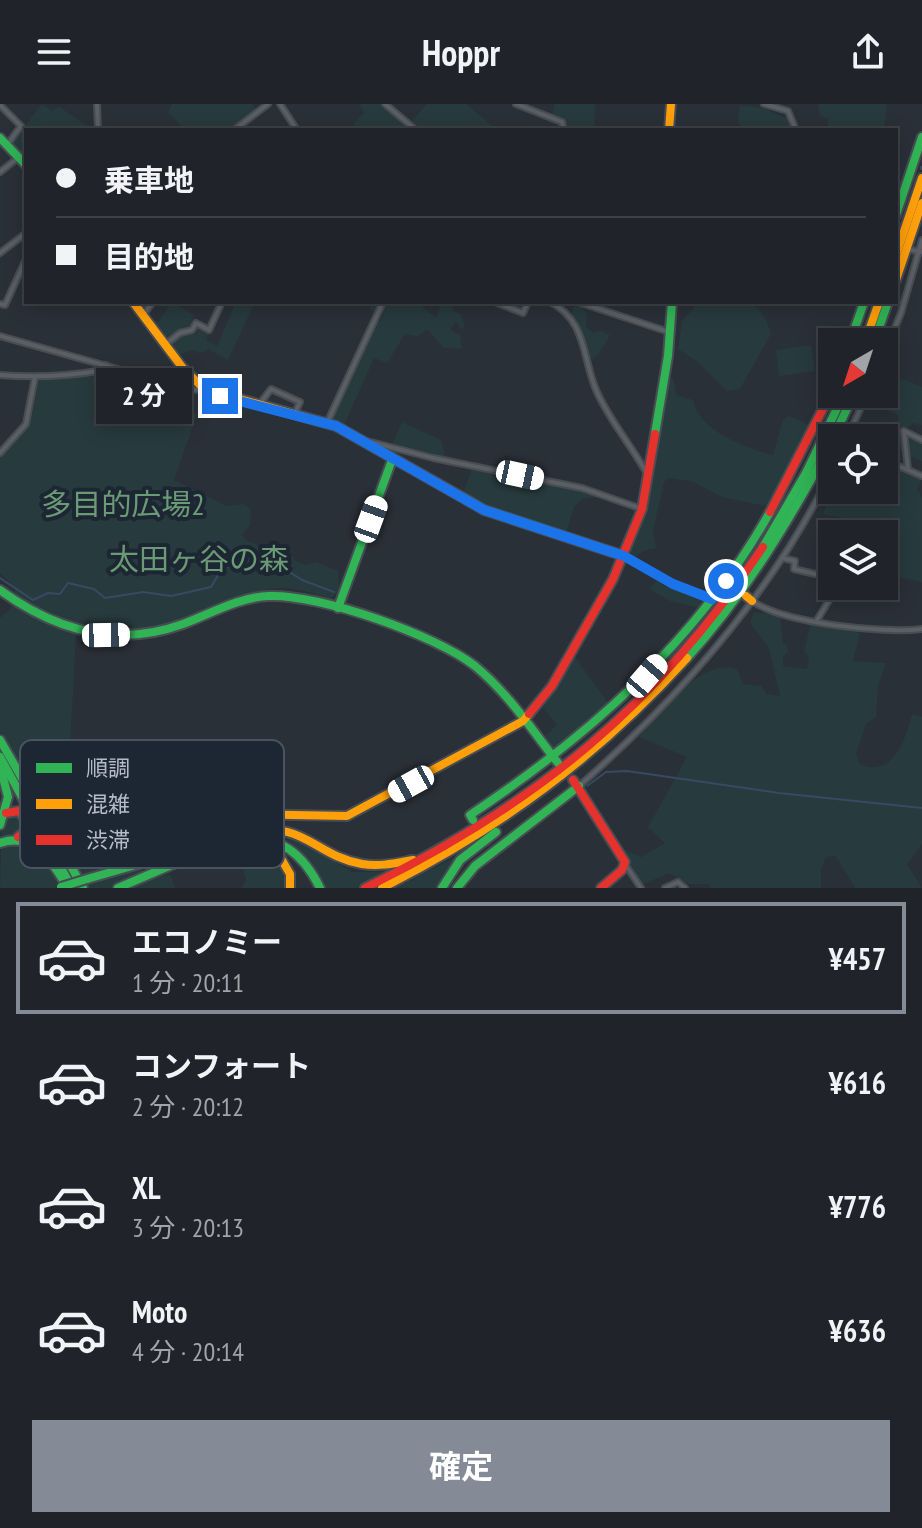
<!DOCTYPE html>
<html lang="ja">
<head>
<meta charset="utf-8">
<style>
	:root { --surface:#20242a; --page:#282c32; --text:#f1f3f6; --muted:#a2a4a8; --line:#3d4147; --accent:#848b96 }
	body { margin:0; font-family:"PT Sans Narrow","Noto Sans JP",sans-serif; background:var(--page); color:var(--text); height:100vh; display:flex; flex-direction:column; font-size:30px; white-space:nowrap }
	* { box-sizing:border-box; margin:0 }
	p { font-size:26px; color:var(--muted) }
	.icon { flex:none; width:44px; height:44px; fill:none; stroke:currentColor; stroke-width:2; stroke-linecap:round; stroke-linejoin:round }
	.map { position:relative; height:784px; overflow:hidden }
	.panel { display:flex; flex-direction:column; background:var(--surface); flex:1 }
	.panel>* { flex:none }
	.guide { position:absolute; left:24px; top:24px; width:874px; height:176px; border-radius:0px; box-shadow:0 4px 20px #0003,0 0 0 2px var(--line); display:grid; align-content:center; height:176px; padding:0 32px; background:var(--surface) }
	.needle { width:52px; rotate:219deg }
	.tools { position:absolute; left:818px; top:224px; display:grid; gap:16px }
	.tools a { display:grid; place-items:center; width:80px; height:80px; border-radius:0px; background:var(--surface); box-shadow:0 4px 20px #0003,0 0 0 2px var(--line); font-size:40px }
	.end { position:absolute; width:36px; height:36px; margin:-18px; border:10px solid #1a73e8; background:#fff; box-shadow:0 0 0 4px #fff }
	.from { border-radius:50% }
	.bubble { position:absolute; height:56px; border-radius:0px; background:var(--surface); box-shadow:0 4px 20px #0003,0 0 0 2px var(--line); font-size:26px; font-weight:700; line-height:56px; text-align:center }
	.car { position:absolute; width:24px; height:48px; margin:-24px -12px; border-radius:10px; box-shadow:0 0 6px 2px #0007; background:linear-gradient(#fff 24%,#345 0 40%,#fff 0 76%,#345 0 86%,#fff 0) }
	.guide b { display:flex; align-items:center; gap:28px; height:76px; font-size:30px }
	.guide b+b { border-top:2px solid var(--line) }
	.guide i { width:20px; height:20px; background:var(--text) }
	ul { padding:14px 0 0; list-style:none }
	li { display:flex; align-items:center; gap:24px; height:112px; margin:0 16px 12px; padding:0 16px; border:4px solid transparent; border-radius:0px }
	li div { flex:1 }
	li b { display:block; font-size:30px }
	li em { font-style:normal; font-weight:700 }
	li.selected { border-color:var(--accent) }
	li>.icon { width:72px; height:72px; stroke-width:1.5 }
	.action { display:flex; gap:16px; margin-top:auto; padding:16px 32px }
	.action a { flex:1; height:92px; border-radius:0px; background:var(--accent); color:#fff; font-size:32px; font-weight:700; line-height:92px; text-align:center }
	header { display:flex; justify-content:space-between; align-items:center; height:104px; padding:0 32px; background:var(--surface); font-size:36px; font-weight:700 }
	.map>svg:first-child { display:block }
	.green { fill:#273a3e }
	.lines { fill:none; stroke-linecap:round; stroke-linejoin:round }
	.stream { stroke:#384963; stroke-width:2 }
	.street-tunnel { stroke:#3f454e; stroke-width:4; stroke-dasharray:4 2; stroke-linecap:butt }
	.secondary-tunnel { stroke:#3f454e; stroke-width:6; stroke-dasharray:6 3; stroke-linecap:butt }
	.street-casing { stroke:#484c53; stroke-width:8 }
	.fast-casing { stroke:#484c53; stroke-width:12 }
	.slow-casing { stroke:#484c53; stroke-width:12 }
	.jam-casing { stroke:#484c53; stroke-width:12 }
	.street { stroke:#5a5e66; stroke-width:4 }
	.fast { stroke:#30b455; stroke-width:8 }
	.slow { stroke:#ff9f0a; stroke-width:8 }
	.jam { stroke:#e5322d; stroke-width:8 }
	.fast-bridge-casing { stroke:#474c53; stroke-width:12; stroke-linecap:butt }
	.fast-bridge { stroke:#30b455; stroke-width:8 }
	.route { stroke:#1a73e8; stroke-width:10 }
	.labels { text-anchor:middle; stroke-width:8; stroke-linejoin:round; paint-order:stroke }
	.park-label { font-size:30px; fill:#6b9a76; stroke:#1d2633 }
	.key { fill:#1d2633; stroke:#4a5360; stroke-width:2 }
	.key-label { font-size:22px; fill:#b4bcc9 }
</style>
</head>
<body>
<header><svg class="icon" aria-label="menu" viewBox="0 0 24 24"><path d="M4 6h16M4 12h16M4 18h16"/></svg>Hoppr<svg class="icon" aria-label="share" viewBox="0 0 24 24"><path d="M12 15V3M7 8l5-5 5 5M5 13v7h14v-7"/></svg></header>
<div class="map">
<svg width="922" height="784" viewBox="0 0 922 784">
	<rect width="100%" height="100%" fill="#2a3038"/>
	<g class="green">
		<polygon points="42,0 52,7 59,3 94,26 26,26 26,57 10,41"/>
		<polygon points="172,0 252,0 258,7 230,26 185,26 168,8"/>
		<polygon points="360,0 382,0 412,26 356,26 354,19 364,9"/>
		<polygon points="427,0 466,0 497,26 423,26 412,17"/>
		<polygon points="555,0 595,0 594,26 566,26 563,16 552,12"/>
		<polygon points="818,0 887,0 884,26 828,26 828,15 820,11"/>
		<polygon points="740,1 763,4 788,15 791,26 744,26 738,18"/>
		<polygon points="172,198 194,211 188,227 168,237 157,220"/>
		<polygon points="236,198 255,198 228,256 208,245 202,249 192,246 178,251 170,240 179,232 197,230 197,222 209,229 206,236 217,242"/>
		<polygon points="416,198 436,214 441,201 453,198 452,206 461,211 465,223 461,225 456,217 450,226 460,231 462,245 444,244 427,225 418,232 405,230 387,259 374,254 344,321 334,319 331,314 370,229 384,211 381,207 370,207 371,199"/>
		<path d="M699,198c36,0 61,-10 72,32l-31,55 -13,2 -29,-29 -20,-13 4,-28z"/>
		<path d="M578,201l9,8 -1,14 7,6 8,-2 9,4 -12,20 -8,5c-12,-10 -22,-35 -17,-53z"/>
		<polygon points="811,241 815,267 779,272 776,246"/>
		<path d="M95,270l16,1 13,6 -1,7 74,26 -23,66 53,26 16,-2 8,5 -1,16 -8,10 4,5 23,10 14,-5 12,16 11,4 10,-3 22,9 1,19 -8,9c-16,-5 -32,-11 -48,-11 -49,0 -94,36 -142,42 -45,5 -84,-11 -124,-31l-4,-13 -13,-13v-117l26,-29 7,-15 6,-32z"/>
		<path d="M668,273l5,1 3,17 17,5c5,30 54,49 80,55l10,-35 6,-4 20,9 1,5 -30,61 -15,15 -43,-9 -31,-16 -23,-3 -4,4 -11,49 3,17 -14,3 -7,7 -8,-3 18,-46z"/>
		<polygon points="903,275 922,283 922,321 914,319 906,324 922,332 922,357 907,351 868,321 869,318 883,325 899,319 898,311 880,302 891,287 891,279"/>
		<polygon points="402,318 441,336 445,351 483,366 581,386 596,393 583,395 574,403 566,429 488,404 463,389 472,365 392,341"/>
		<polygon points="884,359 922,375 917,385 922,394 922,478 884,470 884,430 842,430 843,422 863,426 864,418 823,410 832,386 884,386"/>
		<polygon points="658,476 706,496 700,504 670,497 649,485"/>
		<polygon points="13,502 76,530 67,702 49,702 0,627 0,514"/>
		<path d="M754,508l26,4 3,28 4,1 1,7 -5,6v8l24,3 2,-12 -5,-6 7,-28 49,10 -7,28 33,2 -8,23 -2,31 -10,7 -10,30 4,10c33,15 46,-26 52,-50l10,3v127l-15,20 15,24h-67l-19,-32 -10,1 -5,12v19h-110l-2,-4h-20l-20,-11 -28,12 -18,-36 19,8 23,-14 -17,-16 39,-70 -48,-20c23,-25 59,-79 98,-68l6,15 18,2 6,8 13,2 -11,-48 -19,-25z"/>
		<polygon points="575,553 611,603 557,648 543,634 557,621 543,604"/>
		<polygon points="2,711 53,711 66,734 95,756 137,753 146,775 170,770 175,784 0,784"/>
		<path d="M286,729l66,39h29l23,12 53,-28 -20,32h-124l8,-4c-8,-22 -22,-35 -40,-50z"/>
		<path d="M245,745c26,1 43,12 41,39h-45l5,-8 -8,-28z"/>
	</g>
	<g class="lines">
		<g class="stream">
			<polyline points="0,474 33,496 48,489 60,490 68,479 94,485 105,494 143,488 171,492 211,483 223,463 282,463 302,476 334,488"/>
			<polyline points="587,682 606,668 627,667 779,689 922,704"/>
		</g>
		<polyline class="street-tunnel" points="920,64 922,64"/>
		<polyline class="secondary-tunnel" points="473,716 488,742"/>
		<defs>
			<g id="street">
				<polyline points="97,0 98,26"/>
				<polyline points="280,0 297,26"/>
				<polyline points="385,0 416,26"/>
				<polyline points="516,0 562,18 564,26"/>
				<polyline points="764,0 788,7 796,26"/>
				<polyline points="0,1 21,22 7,41"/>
				<polyline points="234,26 268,0"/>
				<polyline points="0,68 19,53"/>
				<polyline points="911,146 922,148"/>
				<polyline points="0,149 26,129"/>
				<polyline points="495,198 523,209 528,198"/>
				<path d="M550,198c38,19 32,58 47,90 13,29 34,53 49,80"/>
				<polyline points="578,198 669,228"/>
				<polyline points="0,200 5,201 26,155"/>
				<polyline points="143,211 153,198"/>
				<polyline points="0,232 193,286 204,285"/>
				<polyline points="166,240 180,229 192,226 196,219 209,226 222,198"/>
				<polyline points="884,250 901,209 922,136"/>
				<path d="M0,271c35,3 69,1 104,-5l2,-5"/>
				<polyline points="259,301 271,285 300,298 294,311"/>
				<polyline points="327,319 383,198"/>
				<polyline points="847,334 867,290"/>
				<polyline points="363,336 433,354 582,384 642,405"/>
				<polyline points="922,336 904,327 908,366 922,372"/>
				<polyline points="884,348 891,350 888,358 908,366"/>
				<polyline points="0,349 26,320 35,273"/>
				<polyline points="625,453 673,480 710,494"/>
				<polyline points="782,454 795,457 794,465 832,474"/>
				<path d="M752,497c31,22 131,33 170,28"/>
				<polyline points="817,516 838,482"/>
				<path d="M579,682c101,-89 194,-193 253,-316"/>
				<path d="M59,707c-1,25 29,45 51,47l101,-27 6,-3 2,-14"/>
				<polyline points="625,760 641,784"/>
				<polyline points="665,784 678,778 685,784"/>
			</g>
			<g id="fast">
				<polyline points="0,34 26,61"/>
				<polyline points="896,111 922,33"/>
				<polyline points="850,238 864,198"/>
				<polyline points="874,238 888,198"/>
				<polyline points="655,330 668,252 672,198"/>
				<polyline points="833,334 854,290"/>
				<polyline points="467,396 484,406 624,452"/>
				<polyline points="763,443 806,369 844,290"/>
				<path d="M0,486c55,40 117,58 183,34 27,-10 56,-27 86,-28 51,-2 166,39 206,70 33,27 57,64 83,97"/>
				<polyline points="338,504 392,356"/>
				<path d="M687,554c59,-65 104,-140 145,-217"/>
				<polyline points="0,636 42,709"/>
				<polyline points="0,653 72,784"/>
				<polyline points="0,661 8,693 0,721"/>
				<path d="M44,712c33,44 47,48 101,44"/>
				<path d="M473,716l-3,-5c119,-79 229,-176 300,-303"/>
				<polyline points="51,726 83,784"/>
				<path d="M0,739c35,-12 52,19 68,45"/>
				<path d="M87,775l156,-45c38,4 60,19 77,54"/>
				<polyline points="118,784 190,753 266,737"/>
				<polyline points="442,784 460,756 496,728"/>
				<polyline points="457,784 475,762 579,682"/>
			</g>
			<g id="slow">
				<polyline points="669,26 671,0"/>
				<polyline points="896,151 922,74"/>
				<polyline points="896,176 922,99"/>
				<polyline points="133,198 182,263 204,285 336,322 467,396"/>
				<polyline points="865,238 879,198"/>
				<polyline points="746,492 752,497"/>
				<polyline points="40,706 347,712 523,617 529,610"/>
				<path d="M243,730c61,-16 69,21 119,30 18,3 34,-1 51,-4"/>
				<polyline points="250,741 279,751 290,770 290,784"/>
				<path d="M382,784c120,-61 214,-130 305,-230"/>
			</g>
			<g id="jam">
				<polyline points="770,408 832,287"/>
				<polyline points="529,610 552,582 613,475 642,405 655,330"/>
				<polyline points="573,676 625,758 622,766 601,784"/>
				<polyline points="6,709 19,707 27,718 27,726 18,733"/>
				<path d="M365,784c172,-84 291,-181 398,-341"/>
			</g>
		</defs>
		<use href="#street" class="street-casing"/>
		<use href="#fast" class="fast-casing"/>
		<use href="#slow" class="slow-casing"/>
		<use href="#jam" class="jam-casing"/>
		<use href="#street" class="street"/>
		<use href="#fast" class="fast"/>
		<use href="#slow" class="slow"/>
		<use href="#jam" class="jam"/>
		<defs>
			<polyline id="fast-bridge" points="61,783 87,775"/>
		</defs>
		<use href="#fast-bridge" class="fast-bridge-casing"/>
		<use href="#fast-bridge" class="fast-bridge"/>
	</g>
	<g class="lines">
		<polyline class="route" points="220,292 336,322 484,406 624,452 673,480 712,495 726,477"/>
	</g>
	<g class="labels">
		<g class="park-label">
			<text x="123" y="411">多目的広場2</text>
			<text x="199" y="466">太田ヶ谷の森</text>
		</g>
	</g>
	<rect x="20" y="636" width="264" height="128" rx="12" class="key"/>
	<rect x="36" y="659" width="36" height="10" fill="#30b455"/>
	<rect x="36" y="695" width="36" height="10" fill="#ff9f0a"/>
	<rect x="36" y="731" width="36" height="10" fill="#e5322d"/>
	<g class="key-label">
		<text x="86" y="672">順調</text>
		<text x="86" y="708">混雑</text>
		<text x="86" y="744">渋滞</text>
	</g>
</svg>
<div class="tools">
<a><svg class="needle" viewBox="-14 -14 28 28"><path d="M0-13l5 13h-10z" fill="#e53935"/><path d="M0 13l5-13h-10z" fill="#a2a4a8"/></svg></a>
<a><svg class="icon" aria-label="locate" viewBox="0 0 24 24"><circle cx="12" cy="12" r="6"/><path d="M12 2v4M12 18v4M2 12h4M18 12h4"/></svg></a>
<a><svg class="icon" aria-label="layers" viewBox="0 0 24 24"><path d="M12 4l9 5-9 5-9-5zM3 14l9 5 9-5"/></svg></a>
</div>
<i class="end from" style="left:726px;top:477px"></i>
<i class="end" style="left:220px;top:292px"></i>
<div class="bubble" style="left:96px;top:264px;width:96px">2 分</div>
<i class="car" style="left:520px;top:371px;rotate:102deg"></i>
<i class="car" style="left:371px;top:415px;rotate:20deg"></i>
<i class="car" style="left:106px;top:531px;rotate:89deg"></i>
<i class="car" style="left:647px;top:572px;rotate:41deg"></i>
<i class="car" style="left:411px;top:680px;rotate:241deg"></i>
<div class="guide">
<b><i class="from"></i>乗車地</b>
<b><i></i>目的地</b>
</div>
</div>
<section class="panel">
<ul>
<li class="selected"><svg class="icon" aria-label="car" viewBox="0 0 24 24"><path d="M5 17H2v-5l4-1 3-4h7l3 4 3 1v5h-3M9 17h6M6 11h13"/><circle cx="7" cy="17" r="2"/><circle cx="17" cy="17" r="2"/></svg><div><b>エコノミー</b><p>1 分 · 20:11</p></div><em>¥457</em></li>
<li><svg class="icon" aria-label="car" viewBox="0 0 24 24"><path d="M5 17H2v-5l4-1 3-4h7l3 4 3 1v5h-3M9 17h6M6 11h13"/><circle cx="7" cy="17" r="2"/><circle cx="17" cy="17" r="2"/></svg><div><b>コンフォート</b><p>2 分 · 20:12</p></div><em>¥616</em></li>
<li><svg class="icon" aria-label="car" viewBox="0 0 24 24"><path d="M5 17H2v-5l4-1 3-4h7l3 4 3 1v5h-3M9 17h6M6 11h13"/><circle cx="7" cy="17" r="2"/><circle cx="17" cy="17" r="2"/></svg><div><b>XL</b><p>3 分 · 20:13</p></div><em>¥776</em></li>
<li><svg class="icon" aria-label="car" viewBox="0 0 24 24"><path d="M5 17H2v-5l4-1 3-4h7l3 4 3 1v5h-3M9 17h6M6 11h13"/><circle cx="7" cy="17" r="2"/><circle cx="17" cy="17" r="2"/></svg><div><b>Moto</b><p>4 分 · 20:14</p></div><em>¥636</em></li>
</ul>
<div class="action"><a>確定</a></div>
</section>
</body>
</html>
